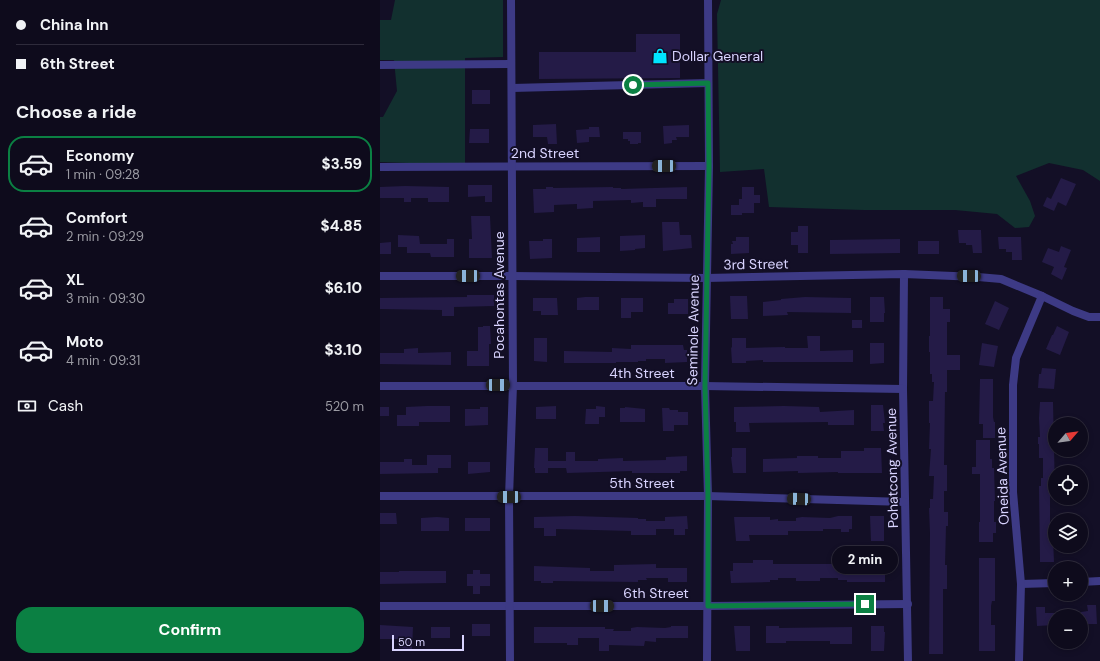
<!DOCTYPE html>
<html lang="en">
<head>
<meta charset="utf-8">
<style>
	:root { --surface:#0e0b1c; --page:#1c1929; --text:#f1f3f6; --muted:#9b9ba3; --line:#2e2b3b; --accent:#0b8043 }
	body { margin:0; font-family:"DM Sans",sans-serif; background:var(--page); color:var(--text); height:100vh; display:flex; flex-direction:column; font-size:15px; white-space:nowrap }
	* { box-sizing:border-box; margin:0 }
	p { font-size:13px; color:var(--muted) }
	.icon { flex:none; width:22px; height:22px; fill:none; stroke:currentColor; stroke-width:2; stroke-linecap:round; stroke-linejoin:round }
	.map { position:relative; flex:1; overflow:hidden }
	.panel { display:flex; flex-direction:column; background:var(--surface); width:380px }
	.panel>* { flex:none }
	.hud { display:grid; align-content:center; height:88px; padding:0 16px; background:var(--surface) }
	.needle { width:26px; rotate:62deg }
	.buttons { position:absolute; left:668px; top:417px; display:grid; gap:8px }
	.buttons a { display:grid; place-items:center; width:40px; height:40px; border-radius:50%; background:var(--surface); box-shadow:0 2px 6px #0003,0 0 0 1px var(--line); font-size:20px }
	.scale { position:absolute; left:12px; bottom:10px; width:72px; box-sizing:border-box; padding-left:4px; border:2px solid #d9d4ff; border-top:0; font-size:11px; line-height:14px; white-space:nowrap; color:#d9d4ff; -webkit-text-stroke:3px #130f26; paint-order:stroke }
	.end { position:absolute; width:18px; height:18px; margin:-9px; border:5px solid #0b8043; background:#fff; box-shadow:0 0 0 2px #fff }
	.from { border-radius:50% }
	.bubble { position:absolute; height:28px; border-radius:14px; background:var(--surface); box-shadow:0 2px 6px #0003,0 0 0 1px var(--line); font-size:13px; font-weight:700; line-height:28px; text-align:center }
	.car { position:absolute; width:12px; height:24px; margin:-12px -6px; border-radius:5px; box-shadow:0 0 3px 1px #0007; background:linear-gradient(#222 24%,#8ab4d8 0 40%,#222 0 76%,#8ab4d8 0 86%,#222 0) }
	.hud b { display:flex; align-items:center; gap:14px; height:38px; font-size:15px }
	.hud b+b { border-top:1px solid var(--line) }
	.hud i { width:10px; height:10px; background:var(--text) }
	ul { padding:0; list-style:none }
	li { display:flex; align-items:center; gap:12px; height:56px; margin:0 8px 6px; padding:0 8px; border:2px solid transparent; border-radius:16px }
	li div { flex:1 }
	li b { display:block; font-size:15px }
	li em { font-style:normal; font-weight:700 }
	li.selected { border-color:var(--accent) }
	li>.icon { width:36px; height:36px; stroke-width:1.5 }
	h2 { padding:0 16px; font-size:18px; line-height:48px }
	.pay { display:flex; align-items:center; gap:10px; height:44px; padding:0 16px; font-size:15px }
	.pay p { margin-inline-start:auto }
	.cta { display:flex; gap:8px; margin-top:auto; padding:8px 16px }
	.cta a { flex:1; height:46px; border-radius:16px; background:var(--accent); color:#fff; font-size:16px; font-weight:700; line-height:46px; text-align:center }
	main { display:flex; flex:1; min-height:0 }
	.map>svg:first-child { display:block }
	.green { fill:#12302f }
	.building { fill:#241b47 }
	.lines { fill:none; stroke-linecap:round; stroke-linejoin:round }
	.minor { stroke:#3d3a85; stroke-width:8 }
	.route { stroke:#0b8043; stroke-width:5 }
	.labels { text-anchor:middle; stroke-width:4; stroke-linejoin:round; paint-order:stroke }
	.poi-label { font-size:14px; fill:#d9d4ff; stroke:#130f26; text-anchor:start }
	.street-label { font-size:14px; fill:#d9d4ff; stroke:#130f26 }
</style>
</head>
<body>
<main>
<section class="panel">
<div class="hud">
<b><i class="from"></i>China Inn</b>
<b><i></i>6th Street</b>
</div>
<h2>Choose a ride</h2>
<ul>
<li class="selected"><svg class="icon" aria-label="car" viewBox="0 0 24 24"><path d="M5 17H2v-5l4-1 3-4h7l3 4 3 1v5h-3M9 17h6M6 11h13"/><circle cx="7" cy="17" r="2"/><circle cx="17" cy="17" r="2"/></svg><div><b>Economy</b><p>1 min · 09:28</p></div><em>$3.59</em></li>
<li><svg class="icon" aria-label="car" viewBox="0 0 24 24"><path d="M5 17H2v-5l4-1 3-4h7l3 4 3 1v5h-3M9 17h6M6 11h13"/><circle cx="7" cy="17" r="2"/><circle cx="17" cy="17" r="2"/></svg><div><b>Comfort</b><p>2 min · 09:29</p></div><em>$4.85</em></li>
<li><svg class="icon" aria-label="car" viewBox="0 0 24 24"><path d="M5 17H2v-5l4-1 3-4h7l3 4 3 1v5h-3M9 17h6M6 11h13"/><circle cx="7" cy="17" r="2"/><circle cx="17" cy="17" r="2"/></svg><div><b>XL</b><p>3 min · 09:30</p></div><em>$6.10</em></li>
<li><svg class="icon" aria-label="car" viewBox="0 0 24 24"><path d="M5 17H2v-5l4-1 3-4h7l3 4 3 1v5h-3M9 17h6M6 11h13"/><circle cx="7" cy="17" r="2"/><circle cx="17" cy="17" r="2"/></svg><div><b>Moto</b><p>4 min · 09:31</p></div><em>$3.10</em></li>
</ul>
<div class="pay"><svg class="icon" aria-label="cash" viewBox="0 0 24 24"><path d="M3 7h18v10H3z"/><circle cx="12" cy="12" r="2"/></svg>Cash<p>520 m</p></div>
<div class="cta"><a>Confirm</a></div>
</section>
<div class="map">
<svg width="720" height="661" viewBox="0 0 720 661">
	<rect width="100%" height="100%" fill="#130f26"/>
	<g class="green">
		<polygon points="15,0 123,0 123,57 85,58 85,165 0,162 0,117 3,117 17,91 14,60 0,60 0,20 11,20"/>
		<polygon points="341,0 720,0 720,181 703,170 669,163 636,176 650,201 655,216 649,227 635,228 617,214 575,210 484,210 389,207 384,169 340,172 337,14"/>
	</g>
	<g class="building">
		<polygon points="256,34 300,34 300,78 159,79 159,52 256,52"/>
		<rect x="92" y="90" width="18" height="14"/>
		<polygon points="176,124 177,144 168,144 167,137 153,137 153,125"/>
		<polygon points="309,125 309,137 296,137 297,140 292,140 292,143 284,144 283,126"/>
		<polygon points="209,127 219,127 220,137 209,137 209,142 197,143 196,130 209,129"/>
		<polygon points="90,129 109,129 109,143 89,143"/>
		<polygon points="243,132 261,132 261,143 258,143 258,144 250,144 250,141 248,141 248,139 243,139"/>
		<polygon points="681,178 696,184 686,206 678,202 674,211 663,206 667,197 671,199"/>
		<polygon points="88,185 112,185 112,202 105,202 105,196 88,197"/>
		<polygon points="25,186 69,187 69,202 48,202 48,198 31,198 31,202 24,202 24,198 0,198 0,187"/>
		<polygon points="166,187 173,187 173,188 233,187 233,188 241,188 241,189 307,187 307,199 276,199 276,207 263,207 263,202 251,203 251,200 213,201 213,208 197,209 197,204 174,205 174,212 154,213 153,189 166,189"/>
		<polygon points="362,187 374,187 374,195 380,195 380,203 374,203 374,213 362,213 362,215 351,215 351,205 359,205 359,199 362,199"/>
		<polygon points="91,216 110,216 112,258 89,258 89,239 92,239"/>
		<polygon points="282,222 299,222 300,235 311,235 312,248 283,251"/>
		<polygon points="418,226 428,226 428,253 418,253 418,245 411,245 411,232 418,232"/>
		<polygon points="578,230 601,230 602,253 593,253 592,245 586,245 586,243 579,243"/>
		<polygon points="18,235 39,236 40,244 67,244 67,239 74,239 74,257 51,257 50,253 27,253 27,247 18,247"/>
		<polygon points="265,235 265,248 255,249 255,250 240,251 240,236"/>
		<polygon points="220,237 220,252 197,252 197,238"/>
		<polygon points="356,237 369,237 369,253 351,254 351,244 353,244 352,241 356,241"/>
		<polygon points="618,237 641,237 642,260 632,260 632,252 626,252 626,249 619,249"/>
		<polygon points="163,239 172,239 172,258 150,259 149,241 163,241"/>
		<polygon points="520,239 520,253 450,254 450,240"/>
		<rect x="538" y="241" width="21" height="13"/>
		<polygon points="11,242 11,254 0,254 0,243"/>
		<polygon points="681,246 691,250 684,267 687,268 682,280 671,274 674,267 662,262 668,248 679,252"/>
		<polygon points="87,295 114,295 114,306 74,307 74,316 62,316 62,310 0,309 0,298 87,297"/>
		<polygon points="350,296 367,296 368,319 351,319"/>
		<polygon points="205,297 219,297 219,310 197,310 197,298"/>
		<polygon points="425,297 471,298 471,313 407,312 408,315 383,316 383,302 401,300 401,299"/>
		<polygon points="490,297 504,297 505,313 504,313 504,322 490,322"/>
		<polygon points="550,297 563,297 563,309 570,309 570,322 567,322 567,355 580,355 580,370 567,370 567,392 565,392 564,465 567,465 567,491 564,491 564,512 568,512 568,526 566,526 565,565 567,565 567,589 563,589 563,654 549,654 550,533 549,508 550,508 550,499 553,499 554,476 549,476 551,449 549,449 550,423 549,423 549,401 553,401 554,382 552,382 552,374 550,374 550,352 549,352 549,336 550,336"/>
		<polygon points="153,298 177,298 178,315 161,315 161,311 153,311"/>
		<polygon points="241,298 263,298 263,312 251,312 251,318 241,318"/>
		<polygon points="294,299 308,299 308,314 288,314 288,303 294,303"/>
		<polygon points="615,301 629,308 619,330 605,324"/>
		<rect x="472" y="320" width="10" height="8"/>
		<polygon points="103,326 110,326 111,344 109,344 109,366 87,366 87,351 98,351 98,327 103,327"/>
		<polygon points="677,326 689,332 680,355 666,349 672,335 673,335"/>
		<polygon points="427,336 440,336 440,351 473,350 473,362 383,362 383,360 366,361 366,363 352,363 351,347 352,348 352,338 366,338 366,348 405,347 405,348 428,348"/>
		<polygon points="154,338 167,338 167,362 154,361"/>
		<polygon points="490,343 504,343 504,363 490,364"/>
		<polygon points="602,343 618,346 614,367 599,365"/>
		<polygon points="251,345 303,345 304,350 307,350 307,362 285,363 285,359 266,359 266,361 258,361 258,362 236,362 236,363 184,363 184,351 232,352 232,348 251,349"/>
		<polygon points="38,348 38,353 71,352 71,365 0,364 0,353 24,353 24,349"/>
		<polygon points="662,368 676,369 674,389 658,388 659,374 661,374"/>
		<polygon points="600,379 613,379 613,417 614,422 615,422 615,438 603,438 603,424 599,424"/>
		<polygon points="660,402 673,402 675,493 670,493 670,537 673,537 674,562 660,562 660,559 659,486 661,486 661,478 663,478 663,458 659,458 659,444 658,444 658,437 660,437 659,418"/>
		<polygon points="491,405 503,405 505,423 503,423 504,431 491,431"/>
		<polygon points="47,406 70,406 70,422 39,422 39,426 17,426 17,415 26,415 26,407"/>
		<polygon points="176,406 176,419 156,419 156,407"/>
		<polygon points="216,406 225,407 225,417 219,417 219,424 205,424 206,409 216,409"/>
		<polygon points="404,406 439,407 440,412 474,410 474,425 448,425 448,422 369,423 370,432 356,432 356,422 354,422 354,407"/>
		<rect x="0" y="407" width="9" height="9"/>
		<polygon points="100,407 108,407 108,425 85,426 85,409 100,409"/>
		<polygon points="245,407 265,409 265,422 240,422 240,408 245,408"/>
		<polygon points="282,408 289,408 290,410 298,410 298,412 308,412 308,425 294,425 294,431 283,431"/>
		<polygon points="596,440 610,440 610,459 612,459 612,468 614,468 615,501 614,501 614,522 616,522 616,533 613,533 613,542 599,542 599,522 600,522 600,474 592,474 592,467 596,467"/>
		<polygon points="155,448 168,448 168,461 186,461 186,452 195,452 195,461 218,461 218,459 243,458 243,461 286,460 286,457 307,456 307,471 300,471 300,473 252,473 252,471 187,473 186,468 168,468 168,473 155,473 155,468 154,468"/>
		<polygon points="352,448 366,448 366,473 353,473 351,457 352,457"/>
		<polygon points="484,448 501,448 502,473 458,473 458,472 418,473 418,471 383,472 383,459 417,458 417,456 438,456 438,458 461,458 461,451 484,451"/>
		<polygon points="47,455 71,455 71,468 58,468 58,473 0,474 0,462 24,462 24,459 32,459 32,465 47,465"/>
		<polygon points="88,462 110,462 110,472 88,474"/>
		<polygon points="0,513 16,513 17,524 0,524"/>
		<polygon points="195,516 258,518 258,519 266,519 266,521 285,521 285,517 307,516 308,529 305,529 305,535 294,535 294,529 276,529 276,535 251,535 251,531 176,529 176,536 164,536 164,528 154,528 154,517"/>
		<polygon points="458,516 472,516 472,529 469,529 469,532 461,532 461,529 443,529 443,531 408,531 408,535 369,535 370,541 356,541 354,517 390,517 390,520 398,519 398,521 416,521 416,518 422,517 450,518"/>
		<polygon points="490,516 504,516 504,541 491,541"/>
		<polygon points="57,517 69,518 69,531 41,531 41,518"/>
		<rect x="85" y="518" width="25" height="13"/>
		<polygon points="487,558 500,558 501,567 505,567 505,582 467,582 467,580 458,580 458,578 440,578 440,581 416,581 416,578 398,578 398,580 390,580 390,582 351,583 350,571 353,571 353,563 373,563 373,560 393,560 393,564 487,564"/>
		<polygon points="599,558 615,558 615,601 612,601 611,606 611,625 615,625 615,651 599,651"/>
		<polygon points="276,564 276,568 307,568 307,582 288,582 288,578 266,578 267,580 258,580 258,582 173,581 173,583 161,583 161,581 154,581 154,566 210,568 210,571 234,571 234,565"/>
		<polygon points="93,570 100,570 100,574 110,574 110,586 100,586 100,594 93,594 93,586 87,586 87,574 93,574"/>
		<polygon points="19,571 66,571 66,583 0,584 0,572 19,572"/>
		<polygon points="707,605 716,605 717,624 701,624 701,612 708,611"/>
		<polygon points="656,607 665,607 665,613 675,613 675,625 657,626"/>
		<rect x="92" y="624" width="18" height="12"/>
		<polygon points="0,625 33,627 32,649 19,648 19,639 0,639"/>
		<polygon points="291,626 308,626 308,638 276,638 276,642 265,641 264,646 229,645 229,651 219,651 219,638 198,638 198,645 187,645 187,643 154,643 154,627 225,627 225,629 234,629 233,631 251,631 251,628 257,627 285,628 291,627"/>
		<polygon points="354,626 370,626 370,651 356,651"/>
		<polygon points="386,626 399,626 399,628 472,627 472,644 450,644 450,641 406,641 406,643 386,643"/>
		<polygon points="491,626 504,626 504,632 505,632 504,651 491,651"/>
		<rect x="51" y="627" width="19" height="11"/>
	</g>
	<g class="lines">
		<g class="minor">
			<polyline points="0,65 130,64"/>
			<polyline points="132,88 328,83"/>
			<polyline points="0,167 329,166"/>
			<polyline points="524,274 523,389 528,661"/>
			<polyline points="0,276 132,276 326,278 524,274 598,277 621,279 662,296 693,311 709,317 720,317"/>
			<polyline points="0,386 325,386 523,389"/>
			<polyline points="0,496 328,496 525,502"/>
			<polyline points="701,582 720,581"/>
			<polyline points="641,584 675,583"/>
			<polyline points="0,606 328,606 528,604"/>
			<polyline points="130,661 129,497 133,385 131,0"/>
			<polyline points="327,661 328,496 325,386 329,166 328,0"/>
			<polyline points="639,661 641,584 633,492 633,385 636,358 662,296"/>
		</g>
	</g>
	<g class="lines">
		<polyline class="route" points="253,85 328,83 329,166 325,386 328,496 328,606 485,604"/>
	</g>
	<defs>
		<symbol id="shop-bare" viewBox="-9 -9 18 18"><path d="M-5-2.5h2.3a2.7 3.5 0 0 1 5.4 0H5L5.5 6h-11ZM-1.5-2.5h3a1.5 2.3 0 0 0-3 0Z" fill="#00e5ff" stroke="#130f26" stroke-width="2.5" paint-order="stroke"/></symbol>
	</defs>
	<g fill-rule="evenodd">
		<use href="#shop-bare" x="269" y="45" width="22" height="22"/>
	</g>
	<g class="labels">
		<g class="poi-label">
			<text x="292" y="61">Dollar General</text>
		</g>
		<g class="street-label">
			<text x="165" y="158">2nd Street</text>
			<text transform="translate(376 264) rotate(-1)" y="5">3rd Street</text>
			<text transform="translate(119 295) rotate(-90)" y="5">Pocahontas Avenue</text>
			<text transform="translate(313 330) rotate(-89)" y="5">Seminole Avenue</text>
			<text x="262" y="378">4th Street</text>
			<text transform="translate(512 468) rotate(-91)" y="5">Pohatcong Avenue</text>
			<text transform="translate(622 476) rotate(-92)" y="5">Oneida Avenue</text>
			<text x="262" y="488">5th Street</text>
			<text x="276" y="598">6th Street</text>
		</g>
	</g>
</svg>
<div class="buttons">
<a><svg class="needle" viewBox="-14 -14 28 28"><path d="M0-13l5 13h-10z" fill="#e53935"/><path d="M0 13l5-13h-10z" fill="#9b9ba3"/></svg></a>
<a><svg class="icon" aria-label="locate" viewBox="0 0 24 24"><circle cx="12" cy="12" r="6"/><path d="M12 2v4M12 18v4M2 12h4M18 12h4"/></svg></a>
<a><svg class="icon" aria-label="layers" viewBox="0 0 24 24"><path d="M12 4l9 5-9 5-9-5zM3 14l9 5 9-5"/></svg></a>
<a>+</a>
<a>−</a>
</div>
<div class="scale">50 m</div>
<i class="end from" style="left:253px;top:85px"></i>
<i class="end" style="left:485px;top:604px"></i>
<div class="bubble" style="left:452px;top:546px;width:66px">2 min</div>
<i class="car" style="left:284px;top:166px;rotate:270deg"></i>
<i class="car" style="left:88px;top:276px;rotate:270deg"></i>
<i class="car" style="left:589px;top:276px;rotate:271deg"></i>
<i class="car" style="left:118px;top:385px;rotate:90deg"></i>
<i class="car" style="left:129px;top:497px;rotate:270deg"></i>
<i class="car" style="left:419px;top:499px;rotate:272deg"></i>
<i class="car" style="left:222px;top:606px;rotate:90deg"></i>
</div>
</main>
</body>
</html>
